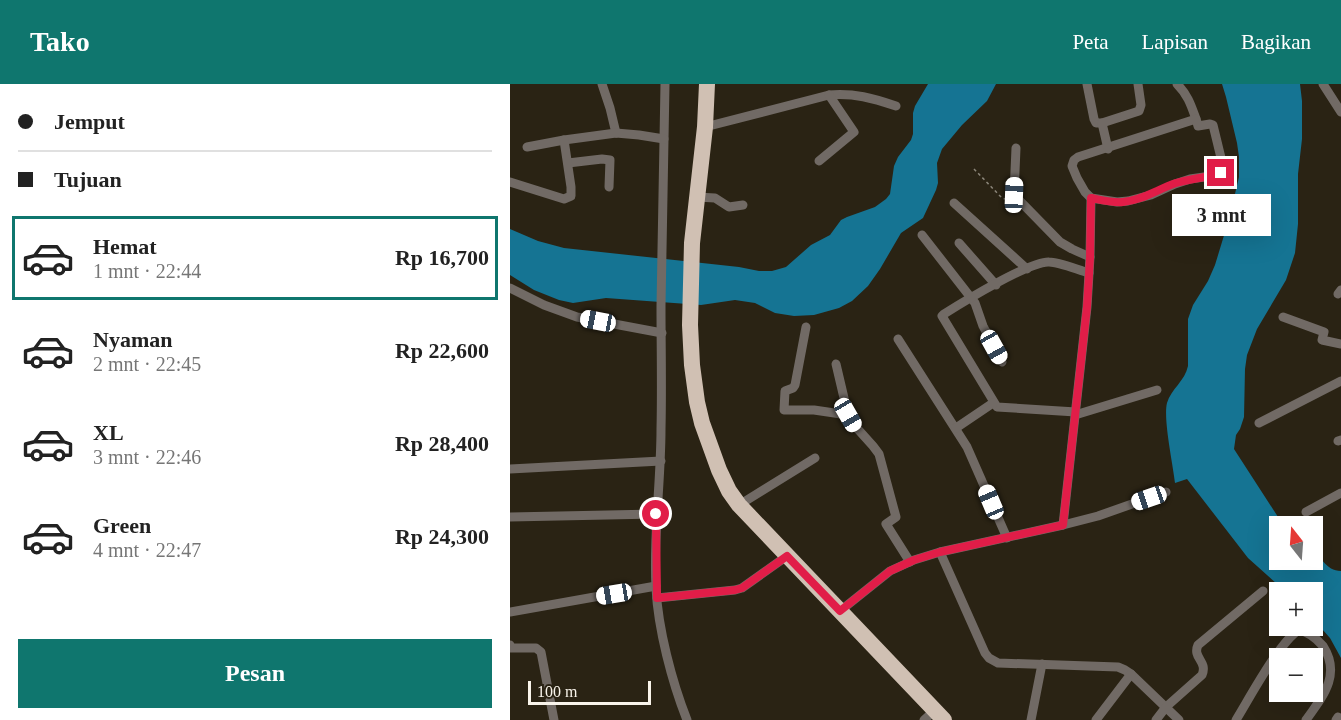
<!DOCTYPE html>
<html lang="id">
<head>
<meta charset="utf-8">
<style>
	:root { --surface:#fff; --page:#f2f2f2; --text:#222; --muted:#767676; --line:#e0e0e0; --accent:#0f766e }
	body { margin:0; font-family:"Times New Roman",serif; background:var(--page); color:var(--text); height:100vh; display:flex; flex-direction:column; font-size:22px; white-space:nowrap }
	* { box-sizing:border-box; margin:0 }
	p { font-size:20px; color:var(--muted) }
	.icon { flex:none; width:33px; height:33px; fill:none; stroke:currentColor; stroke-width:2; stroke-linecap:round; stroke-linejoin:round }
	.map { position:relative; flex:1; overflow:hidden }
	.sheet { display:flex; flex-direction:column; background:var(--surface); width:510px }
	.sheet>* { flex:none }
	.banner { display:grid; align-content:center; height:132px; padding:0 18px; background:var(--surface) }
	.needle { width:39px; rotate:343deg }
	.tools { position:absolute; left:759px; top:432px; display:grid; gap:12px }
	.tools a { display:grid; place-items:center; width:54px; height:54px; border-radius:0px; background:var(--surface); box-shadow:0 6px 24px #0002; font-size:30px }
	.scale { position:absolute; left:18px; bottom:15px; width:123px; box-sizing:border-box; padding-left:6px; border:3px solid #f9f4eb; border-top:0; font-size:16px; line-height:21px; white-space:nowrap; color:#f9f4eb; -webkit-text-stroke:4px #2a2314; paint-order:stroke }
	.end { position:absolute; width:27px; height:27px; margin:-14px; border:8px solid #e11d48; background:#fff; box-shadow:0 0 0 3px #fff }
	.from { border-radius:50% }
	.bubble { position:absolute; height:42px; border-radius:0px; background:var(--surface); box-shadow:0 6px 24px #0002; font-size:20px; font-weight:700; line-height:42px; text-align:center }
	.car { position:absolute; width:18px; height:36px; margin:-18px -9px; border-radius:8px; box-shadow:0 0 4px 2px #0007; background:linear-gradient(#fff 24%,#345 0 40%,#fff 0 76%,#345 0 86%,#fff 0) }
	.banner b { display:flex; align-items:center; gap:21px; height:57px; font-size:22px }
	.banner b+b { border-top:2px solid var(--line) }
	.banner i { width:15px; height:15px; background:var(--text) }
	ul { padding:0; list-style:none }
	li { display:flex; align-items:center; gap:18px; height:84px; margin:0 12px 9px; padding:0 6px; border:3px solid transparent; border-radius:0px }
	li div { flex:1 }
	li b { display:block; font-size:22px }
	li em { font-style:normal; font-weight:700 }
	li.current { border-color:var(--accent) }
	li>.icon { width:54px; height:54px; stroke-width:1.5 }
	.cta { display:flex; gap:12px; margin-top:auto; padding:12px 18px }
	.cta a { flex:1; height:69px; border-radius:0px; background:var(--accent); color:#fff; font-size:24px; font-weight:700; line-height:69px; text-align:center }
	header { display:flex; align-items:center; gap:36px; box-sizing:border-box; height:84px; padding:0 30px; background:var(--accent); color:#fff }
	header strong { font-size:28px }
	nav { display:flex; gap:33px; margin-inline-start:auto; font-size:21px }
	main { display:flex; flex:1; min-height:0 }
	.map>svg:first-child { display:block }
	.water { fill:#157493 }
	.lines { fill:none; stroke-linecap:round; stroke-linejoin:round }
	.path { stroke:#8b8579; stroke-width:1.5; stroke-dasharray:3 3; stroke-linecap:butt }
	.minor { stroke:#716a65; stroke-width:9 }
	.trunk { stroke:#d0c0b3; stroke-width:16 }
	.route { stroke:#e11d48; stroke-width:8 }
</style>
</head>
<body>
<header>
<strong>Tako</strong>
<nav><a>Peta</a><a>Lapisan</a><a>Bagikan</a></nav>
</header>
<main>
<section class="sheet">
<div class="banner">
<b><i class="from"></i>Jemput</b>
<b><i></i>Tujuan</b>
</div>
<ul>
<li class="current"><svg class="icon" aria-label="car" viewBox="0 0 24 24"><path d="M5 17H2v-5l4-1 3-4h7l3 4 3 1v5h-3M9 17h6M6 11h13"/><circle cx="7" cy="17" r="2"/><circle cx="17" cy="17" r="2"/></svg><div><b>Hemat</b><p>1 mnt · 22:44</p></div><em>Rp 16,700</em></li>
<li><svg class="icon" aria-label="car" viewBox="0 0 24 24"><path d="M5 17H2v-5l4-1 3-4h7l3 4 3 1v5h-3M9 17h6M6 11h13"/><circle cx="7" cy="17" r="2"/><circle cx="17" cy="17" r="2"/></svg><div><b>Nyaman</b><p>2 mnt · 22:45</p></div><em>Rp 22,600</em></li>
<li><svg class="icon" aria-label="car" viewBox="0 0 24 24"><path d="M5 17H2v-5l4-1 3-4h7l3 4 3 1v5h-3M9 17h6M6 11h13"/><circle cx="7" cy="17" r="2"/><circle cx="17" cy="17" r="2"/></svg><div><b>XL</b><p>3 mnt · 22:46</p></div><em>Rp 28,400</em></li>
<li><svg class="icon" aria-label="car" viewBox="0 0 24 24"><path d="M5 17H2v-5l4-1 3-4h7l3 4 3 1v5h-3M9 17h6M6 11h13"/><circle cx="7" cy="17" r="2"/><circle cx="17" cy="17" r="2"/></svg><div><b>Green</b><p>4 mnt · 22:47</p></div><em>Rp 24,300</em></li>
</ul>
<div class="cta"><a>Pesan</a></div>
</section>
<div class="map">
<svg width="831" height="636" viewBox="0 0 831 636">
	<rect width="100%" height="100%" fill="#2a2314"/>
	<g class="water">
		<polygon points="418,0 486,0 477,17 452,41 432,65 427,79 428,99 426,106 413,134 391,149 370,185 358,202 342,217 329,224 304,231 284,232 265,229 245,219 225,216 191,221 96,214 63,219 49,216 24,206 0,191 0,145 28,157 54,164 229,183 249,187 262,187 276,183 301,161 320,151 331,136 337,133 365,123 376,115 380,110 384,82 388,73 401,56 403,50 403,29 405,22"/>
		<path d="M712,0h78l2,17v38l-4,35v50l-3,29 -9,27 -29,49 -10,26 -2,14 -1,48 -4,12 -4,6 -2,14 46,71 17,6h-17v34h32l1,-17c6,13 13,28 28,28v87l-11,-20 -17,-19 -1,-27h-26l-38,-34 -61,-79 -12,4c-2,-19 -12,-64 -8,-80 4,-14 18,-22 21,-37v-47l5,-14 15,-24 7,-16 14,-46 10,-42v-20l-2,-14 -11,-46z"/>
	</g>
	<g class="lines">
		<polyline class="path" points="464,85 492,114 495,115"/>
		<g class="minor">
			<polyline points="92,0 100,24 106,49"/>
			<path d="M155,0c-1,74 -3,148 -4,222 0,41 1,82 0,123 0,53 -8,106 -5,159 2,41 16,94 31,132"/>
			<polyline points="577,0 584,35 586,39 592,39"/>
			<path d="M667,0c11,11 14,21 19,35"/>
			<polyline points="813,0 831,28"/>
			<polygon points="686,35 688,42 700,40 703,41 713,82 711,89 708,91 680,95 665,100 641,111 618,117 607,118 581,114 575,108 567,94 562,82 564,76 568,73"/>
			<path d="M195,43l124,-32c26,-2 43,3 67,11"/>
			<polyline points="17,63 54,56 106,49 129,51 154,55"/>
			<polyline points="506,64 504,111 550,158 562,165 580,173"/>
			<polyline points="598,65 592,39 629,27 631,21 628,0"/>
			<polyline points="309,77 344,48 319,11"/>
			<polyline points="58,79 92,75 100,76 99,103"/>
			<polyline points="0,98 54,115 61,112 61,103 54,56"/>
			<polyline points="187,113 205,114 219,123 233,121"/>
			<polyline points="444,119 517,185"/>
			<polyline points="412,151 465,219 473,242 492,278"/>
			<polyline points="449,159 486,201"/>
			<polyline points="0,204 34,221 67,233 152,249"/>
			<polyline points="828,210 831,206"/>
			<polyline points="773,233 814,248 812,256 831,260"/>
			<polyline points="296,243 285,301 283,304 275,307 274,326 304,326 338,331 345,342 363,362 369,370 386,433 376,440 400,478"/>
			<polyline points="388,255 457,363 497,454"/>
			<polyline points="326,280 338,331"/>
			<path d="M566,328l-79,-5 -55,-91 2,-2c19,-12 86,-53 105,-52 10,0 29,8 40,11"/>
			<polyline points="565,331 647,306"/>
			<polyline points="749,339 831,297"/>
			<polyline points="446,344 483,319"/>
			<polyline points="828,357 831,356"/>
			<polyline points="0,385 151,377"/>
			<polyline points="229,421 305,374"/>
			<polyline points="796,428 831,409"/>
			<polyline points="0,433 146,430"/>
			<polyline points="553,441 577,223 580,173 581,114"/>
			<polyline points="430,468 475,569 479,574 488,579 608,583 615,586 621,590 669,636"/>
			<polyline points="147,514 225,506 232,504 277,472"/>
			<polyline points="330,527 380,487 404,476 430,468 553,441 588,432 656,408"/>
			<polyline points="0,528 146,502"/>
			<polyline points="0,561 0,564 26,564 31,568 44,636"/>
			<polyline points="414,636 425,626"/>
			<polyline points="521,636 532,580"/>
			<polyline points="586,636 621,590"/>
			<path d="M646,636l10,-13 36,-32c6,-14 -10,-17 -4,-30l65,-54"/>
			<path d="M726,636c13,-21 44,-79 63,-90 10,2 18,9 24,16 18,28 1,49 -17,74"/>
			<polyline points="826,636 828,633"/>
		</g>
		<polyline class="trunk" points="197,0 195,43 182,159 180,241 182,281 187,318 192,339 209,386 219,407 229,421 434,636"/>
	</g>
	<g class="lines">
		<path class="route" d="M146,430l1,84 78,-8 7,-2 45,-32 53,55 50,-40 24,-11 26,-8 123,-27 24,-218 3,-49 1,-60c10,2 22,5 32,4 20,-2 35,-13 53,-19 14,-4 28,-6 42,-8l3,-2"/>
	</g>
</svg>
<div class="tools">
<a><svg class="needle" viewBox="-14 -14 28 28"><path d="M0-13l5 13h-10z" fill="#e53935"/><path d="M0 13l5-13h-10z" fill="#767676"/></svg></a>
<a>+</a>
<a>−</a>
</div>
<div class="scale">100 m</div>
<i class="end from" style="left:146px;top:430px"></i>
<i class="end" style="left:711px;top:89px"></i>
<div class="bubble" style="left:662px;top:110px;width:99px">3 mnt</div>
<i class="car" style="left:504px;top:111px;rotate:2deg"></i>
<i class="car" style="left:88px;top:237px;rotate:281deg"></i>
<i class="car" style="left:484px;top:263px;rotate:151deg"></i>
<i class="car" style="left:338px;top:331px;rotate:150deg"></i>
<i class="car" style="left:639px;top:414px;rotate:251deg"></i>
<i class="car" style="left:481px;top:418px;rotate:337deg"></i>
<i class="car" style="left:104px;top:510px;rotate:260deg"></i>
</div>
</main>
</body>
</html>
